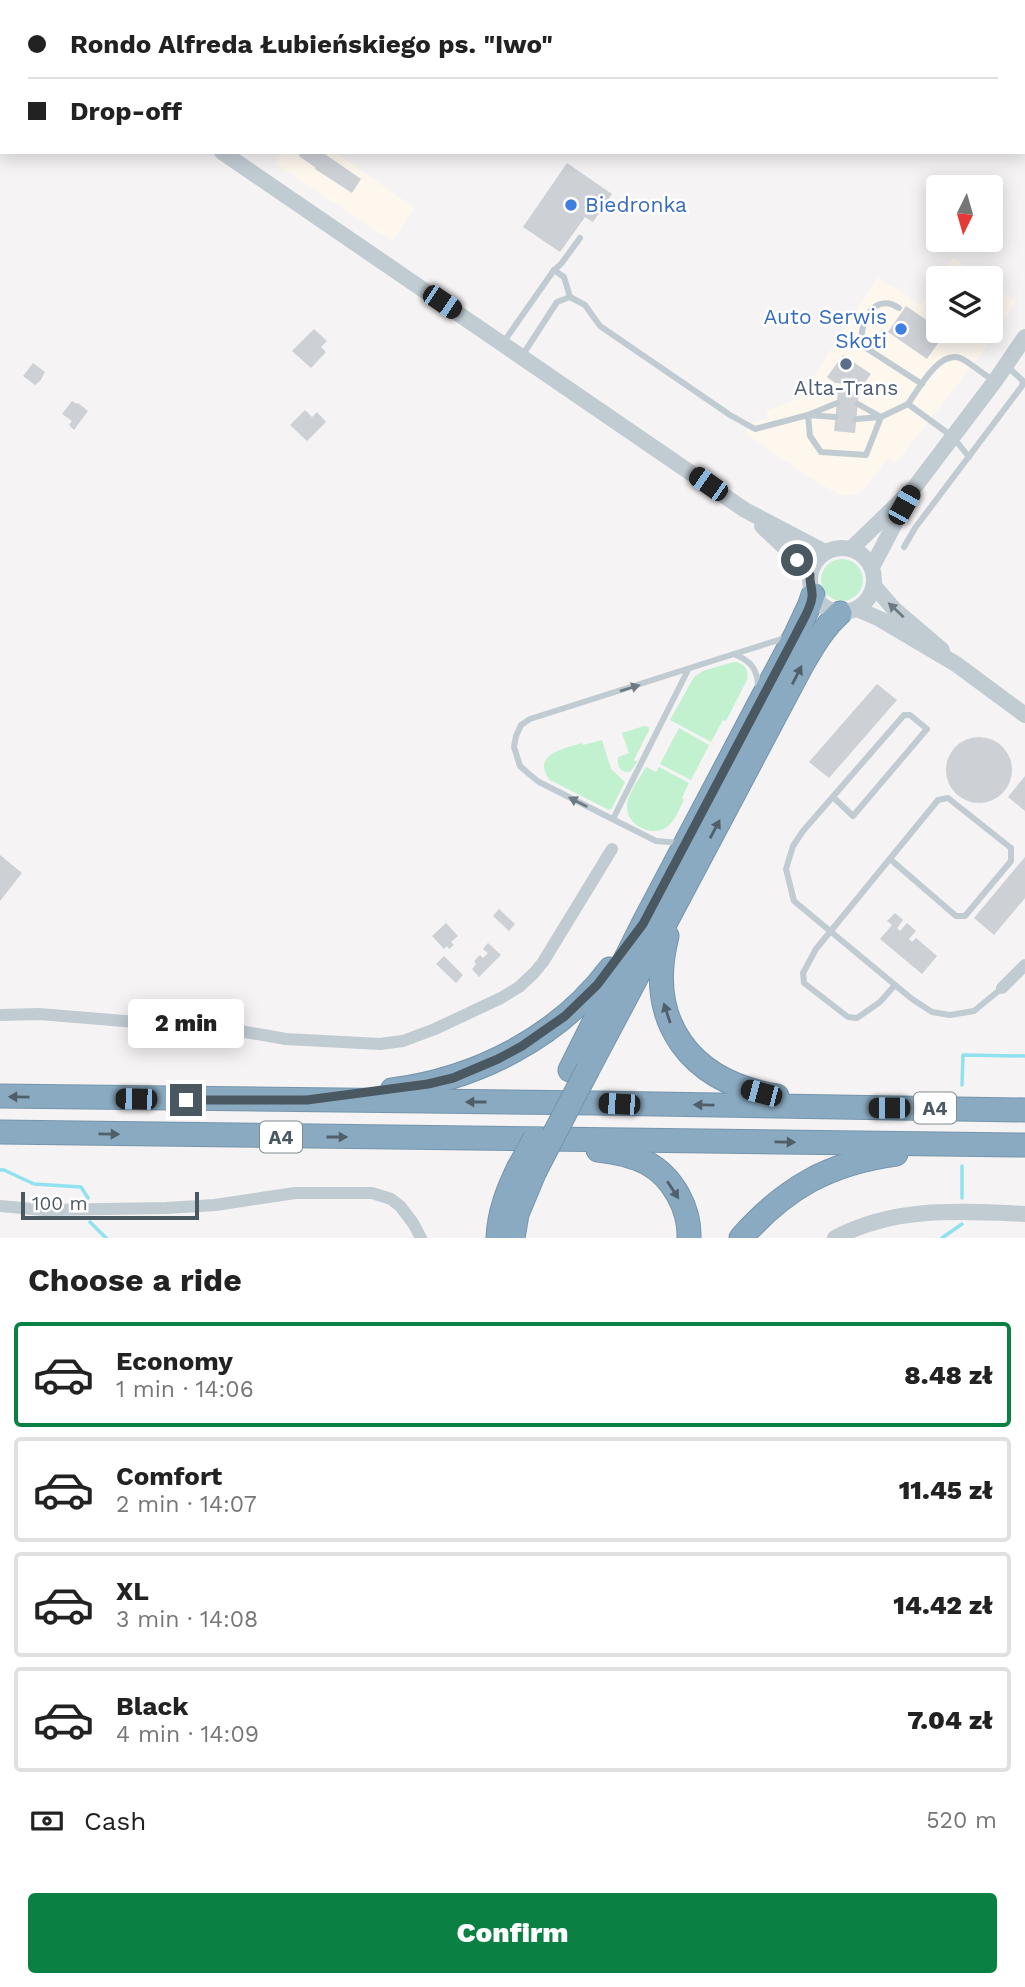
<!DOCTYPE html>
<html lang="en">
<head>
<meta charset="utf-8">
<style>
	:root { --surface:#fff; --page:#f2f2f2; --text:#222; --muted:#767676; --line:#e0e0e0; --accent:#0b8043 }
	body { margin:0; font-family:"Work Sans",sans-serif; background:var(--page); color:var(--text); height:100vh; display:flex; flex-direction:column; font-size:26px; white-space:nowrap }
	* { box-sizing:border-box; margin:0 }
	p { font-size:23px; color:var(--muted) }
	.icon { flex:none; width:38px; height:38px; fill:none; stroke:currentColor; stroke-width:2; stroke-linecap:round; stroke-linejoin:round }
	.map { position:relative; height:1238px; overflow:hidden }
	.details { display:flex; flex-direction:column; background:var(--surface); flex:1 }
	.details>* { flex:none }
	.hud { position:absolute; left:0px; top:0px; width:1026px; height:154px; box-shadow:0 4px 18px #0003; display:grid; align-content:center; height:154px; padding:0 28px; background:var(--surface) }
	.needle { width:46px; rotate:185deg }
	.tools { position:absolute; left:926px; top:175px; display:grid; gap:14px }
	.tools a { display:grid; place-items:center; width:77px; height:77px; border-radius:7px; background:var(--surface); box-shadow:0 4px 18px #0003; font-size:35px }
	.scale { position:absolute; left:21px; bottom:18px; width:178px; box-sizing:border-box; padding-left:7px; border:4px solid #4a5861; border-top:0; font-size:19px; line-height:24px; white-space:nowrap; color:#4a5861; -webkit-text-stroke:5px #fff; paint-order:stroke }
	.end { position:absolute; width:32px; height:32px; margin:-16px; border:9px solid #4a5861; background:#fff; box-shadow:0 0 0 4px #fff }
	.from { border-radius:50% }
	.bubble { position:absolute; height:49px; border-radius:7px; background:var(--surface); box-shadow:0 4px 18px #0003; font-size:23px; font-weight:800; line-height:49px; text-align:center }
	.car { position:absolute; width:21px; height:42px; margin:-21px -10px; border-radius:9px; box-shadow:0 0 5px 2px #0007; background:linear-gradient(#222 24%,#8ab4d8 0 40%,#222 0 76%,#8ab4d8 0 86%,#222 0) }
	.hud b { display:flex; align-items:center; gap:24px; height:66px; font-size:26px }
	.hud b+b { border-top:2px solid var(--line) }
	.hud i { width:18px; height:18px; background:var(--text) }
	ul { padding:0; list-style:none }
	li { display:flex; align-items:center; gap:21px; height:105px; margin:0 14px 10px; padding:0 14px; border:4px solid var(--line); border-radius:7px }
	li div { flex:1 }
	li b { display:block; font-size:26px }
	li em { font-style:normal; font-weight:800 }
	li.on { border-color:var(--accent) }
	li>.icon { width:63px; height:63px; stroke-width:1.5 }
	h2 { padding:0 28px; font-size:32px; line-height:84px }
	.pay { display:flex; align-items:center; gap:18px; height:77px; padding:0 28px; font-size:26px }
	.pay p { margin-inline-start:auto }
	.primary-button { display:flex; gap:14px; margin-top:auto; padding:14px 28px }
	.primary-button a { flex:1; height:80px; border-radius:7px; background:var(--accent); color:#fff; font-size:28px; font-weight:800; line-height:80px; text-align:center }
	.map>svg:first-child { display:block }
	.commercial { fill:#fdf7ee }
	.green { fill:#c2f1d0 }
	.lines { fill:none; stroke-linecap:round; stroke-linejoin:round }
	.stream { stroke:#8fe2ee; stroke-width:3.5 }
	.building { fill:#cdd0d5 }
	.motorway-casing { stroke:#7595ad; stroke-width:25 }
	.service { stroke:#c0cbd2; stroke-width:6 }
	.minor { stroke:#c0cbd2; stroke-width:12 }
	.tertiary { stroke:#c0cbd2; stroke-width:16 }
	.motorway { stroke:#8aaac1; stroke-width:23 }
	.motorway-bridge-casing { stroke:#7595ad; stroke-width:25; stroke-linecap:butt }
	.motorway-bridge { stroke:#8aaac1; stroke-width:23 }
	.oneway { fill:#6d7a83 }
	.oneway2 { fill:#50606b }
	.route { stroke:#4a5861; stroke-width:9 }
	.shop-dot { fill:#3f7fe0; stroke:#fff; stroke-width:2.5 }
	.service-dot { fill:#5c6f8a; stroke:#fff; stroke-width:2.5 }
	.labels { text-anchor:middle; stroke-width:5; stroke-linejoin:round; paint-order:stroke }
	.shield { fill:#fff; stroke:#808a90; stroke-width:2 }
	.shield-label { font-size:19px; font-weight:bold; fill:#4a5861 }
	.shop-label { font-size:21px; fill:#366cbe; stroke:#fff; text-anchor:start }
	.service-label { font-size:21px; fill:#4e5e75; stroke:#fff }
</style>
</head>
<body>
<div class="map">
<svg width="1025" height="1238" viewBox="0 0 1025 1238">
	<rect width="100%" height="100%" fill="#f5f3f3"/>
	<g class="commercial">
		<polygon points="282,152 335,152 415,208 392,241 274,163"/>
		<polygon points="953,258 982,278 939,278"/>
		<polygon points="878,277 921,305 938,280 938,331 990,331 991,284 1016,302 985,349 896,463 888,458 866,487 855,495 839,495 806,475 745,433 754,421 768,419 766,411 799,399"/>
	</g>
	<g class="green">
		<circle cx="842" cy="580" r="21"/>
		<path d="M733,662c11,0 17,8 14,18l-21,41 -3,-1 -12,22 -41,-22 24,-43 9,-6z"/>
		<path d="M644,726l5,1v3l-15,30 3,2 -7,10c-10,1 -13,-6 -12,-15l11,-4 -7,-20z"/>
		<polygon points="679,728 709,745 691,780 660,764"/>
		<path d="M602,740l9,29 14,13 -13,26 -3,2 -59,-30c-20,-25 15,-32 32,-37l1,2z"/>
		<path d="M646,767l10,5 3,-5 30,16 -7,15 2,2c-5,9 -9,21 -17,27 -15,11 -41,-2 -40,-21 0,-10 13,-29 19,-39z"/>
	</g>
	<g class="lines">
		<g class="stream">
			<polyline points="962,1085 963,1055 1025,1056"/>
			<polyline points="962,1166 962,1198"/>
			<polyline points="0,1170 4,1170 34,1184 81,1187 88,1198"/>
			<polyline points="90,1222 106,1238"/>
			<polyline points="942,1238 962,1224"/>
		</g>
	</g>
	<g class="building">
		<polygon points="301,152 322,152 361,179 352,193 315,169 316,168 299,156"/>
		<polygon points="567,163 612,194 593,222 585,217 560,252 523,227"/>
		<polygon points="938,289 938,309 929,303"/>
		<polygon points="906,306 938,328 938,331 945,333 927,359 888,332"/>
		<polygon points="314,329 327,341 321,347 326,352 311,368 292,351"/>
		<polygon points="843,355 871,374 863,385 835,383 827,377"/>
		<polygon points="33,363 45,372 40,381 35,385 23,376"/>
		<polygon points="838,390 859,392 855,433 834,431"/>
		<polygon points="72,401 77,404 78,403 88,411 74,430 69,425 72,421 62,414"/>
		<polygon points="305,410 312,417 317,412 326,422 307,441 290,425"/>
		<polygon points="877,684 897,700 829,778 809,762"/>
		<circle cx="979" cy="770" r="33"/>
		<polygon points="1025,776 1025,811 1008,797"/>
		<polygon points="0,855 22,873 0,901"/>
		<polygon points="1025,857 1025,898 994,935 974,918"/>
		<polygon points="499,909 515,924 509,931 493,916"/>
		<polygon points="895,913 903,920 897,928 900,931 907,923 916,931 909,939 912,942 916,938 937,956 922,974 880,939 892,925 887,921"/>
		<polygon points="446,923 458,936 451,942 454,945 449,949 447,946 444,949 432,936"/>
		<polygon points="488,943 501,955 479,977 472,969 476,964 474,961 480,955 483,958 488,953 483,949"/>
		<polygon points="444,956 463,975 456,983 436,964"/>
	</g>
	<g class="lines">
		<defs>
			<g id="motorway">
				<path d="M667,936c-22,87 24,146 110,160"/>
				<path d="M588,1069l214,-404c11,-19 22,-38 38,-52"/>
				<polyline points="570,1070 643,924 796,634 810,604 813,595"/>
				<path d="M392,1090c84,-11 166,-52 218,-121"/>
				<polyline points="0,1096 595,1103 1025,1110"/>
				<polyline points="0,1132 1025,1145"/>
				<path d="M598,1150c17,2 34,5 49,13 26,14 43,46 42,75"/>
				<path d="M498,1238c1,-25 9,-46 20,-69"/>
				<polyline points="513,1238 517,1214 535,1171"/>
				<path d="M741,1238c44,-50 88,-75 155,-84"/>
			</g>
		</defs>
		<use href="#motorway" class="motorway-casing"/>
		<g class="service">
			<polyline points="554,270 564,277 570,297"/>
			<path d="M899,308c-25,-17 -42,16 -36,38l59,38"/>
			<polyline points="503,343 554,270 561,264 580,238"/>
			<polyline points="522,356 557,302 570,297 585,305 600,326 730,415 755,429 808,415 837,403"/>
			<polyline points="858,404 881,417 908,404 953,437 969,457"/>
			<path d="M908,404c10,-14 31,-54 52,-46 8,3 24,17 33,22"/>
			<polyline points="835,417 808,415 810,436 821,452 866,455 881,417 856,419"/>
			<polyline points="904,547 915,528 1022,386 1023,381 1007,366"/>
			<path d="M758,688c0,-19 -7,-27 -24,-34l54,-17"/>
			<polyline points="833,797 853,816 927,729 910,715 904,715 803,831 793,846 786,869 794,901 912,999 932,1012 950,1015 974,1011 1002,988"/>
			<polyline points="613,819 688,670"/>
			<polyline points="681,843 656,841 539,782 529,774 520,766 514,747 516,736 521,725 530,719 734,654"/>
			<polyline points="890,859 956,916 965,916 1011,861 1011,848 948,798 938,800 816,949 803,973 804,983 848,1017 857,1018 880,1002 895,985"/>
		</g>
		<g class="minor">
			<polyline points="485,0 488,2"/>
			<polyline points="1002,988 1025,965"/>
			<polyline points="0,1015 39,1014 234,1030 286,1039 380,1044 403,1041 435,1029 501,998 519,987 534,973 543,962 612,849"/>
			<polyline points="0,1206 44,1210 166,1208 215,1205 295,1193 372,1193 391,1199 400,1206 413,1223 421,1238"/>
		</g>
		<g class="tertiary">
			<polyline points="0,1 2,3"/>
			<polyline points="222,152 745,510 825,552"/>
			<polyline points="762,526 798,560 810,575"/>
			<circle cx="842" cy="580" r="32"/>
			<polyline points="851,549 914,488 995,381 1025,337"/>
			<polyline points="872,567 904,506"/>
			<polyline points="874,586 894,609 942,650"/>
			<polyline points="857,609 880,619 956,664 1025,715"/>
			<path d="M835,1238c60,-32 125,-27 190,-24"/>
		</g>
		<use href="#motorway" class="motorway"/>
		<defs>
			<g id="motorway-bridge">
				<polyline points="518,1169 535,1138"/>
				<polyline points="535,1171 588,1069"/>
			</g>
		</defs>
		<use href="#motorway-bridge" class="motorway-bridge-casing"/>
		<use href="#motorway-bridge" class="motorway-bridge"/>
	</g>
	<defs><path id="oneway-solid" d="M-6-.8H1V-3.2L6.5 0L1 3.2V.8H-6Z" transform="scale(1.75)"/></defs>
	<g class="oneway">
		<use href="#oneway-solid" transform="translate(896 610) rotate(-137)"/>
		<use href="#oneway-solid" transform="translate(630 688) rotate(-17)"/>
		<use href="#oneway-solid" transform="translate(578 802) rotate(-153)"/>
	</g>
	<g class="oneway2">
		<use href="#oneway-solid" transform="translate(797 675) rotate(-63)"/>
		<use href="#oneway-solid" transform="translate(715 829) rotate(-62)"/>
		<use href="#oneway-solid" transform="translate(667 1013) rotate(-108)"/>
		<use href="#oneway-solid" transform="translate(19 1097) rotate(-179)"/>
		<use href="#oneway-solid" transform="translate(476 1102) rotate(-180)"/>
		<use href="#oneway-solid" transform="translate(704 1105) rotate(-179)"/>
		<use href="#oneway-solid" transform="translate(109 1134) rotate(1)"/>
		<use href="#oneway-solid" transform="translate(337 1137)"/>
		<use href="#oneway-solid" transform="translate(785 1142) rotate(1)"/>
		<use href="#oneway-solid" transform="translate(673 1190) rotate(57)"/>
	</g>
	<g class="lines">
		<path class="route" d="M186,1100h121l121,-16 25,-6 45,-19 24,-13 43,-30 32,-31 46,-61 153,-290c5,-11 15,-25 16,-37 1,-7 -3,-15 -2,-22l-13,-15"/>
	</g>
	<g class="shop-dot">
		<circle cx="571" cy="205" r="7"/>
		<circle cx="901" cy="329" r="7"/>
	</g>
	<circle class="service-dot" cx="846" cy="364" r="7"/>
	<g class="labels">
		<g class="shield">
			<rect x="914" y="1092.5" width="42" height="31" rx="5"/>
			<rect x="260" y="1121.5" width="42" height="31" rx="5"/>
		</g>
		<g class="shield-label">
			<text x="935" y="1115">A4</text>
			<text x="281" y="1144">A4</text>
		</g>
		<g class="shop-label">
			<text x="585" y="212">Biedronka</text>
			<text x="887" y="324" text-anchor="end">Auto Serwis<tspan x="887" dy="24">Skoti</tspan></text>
		</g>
		<g class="service-label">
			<text x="846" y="395">Alta-Trans</text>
		</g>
	</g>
</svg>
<div class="tools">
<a><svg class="needle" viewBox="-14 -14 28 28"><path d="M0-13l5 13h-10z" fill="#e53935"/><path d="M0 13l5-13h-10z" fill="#767676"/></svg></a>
<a><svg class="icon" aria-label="layers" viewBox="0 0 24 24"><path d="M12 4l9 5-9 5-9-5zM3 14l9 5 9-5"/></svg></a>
</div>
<div class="scale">100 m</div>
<i class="end from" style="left:797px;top:560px"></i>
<i class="end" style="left:186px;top:1100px"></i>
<div class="bubble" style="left:128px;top:999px;width:116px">2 min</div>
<i class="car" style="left:442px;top:302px;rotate:124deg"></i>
<i class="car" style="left:708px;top:484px;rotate:305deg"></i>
<i class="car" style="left:904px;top:505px;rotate:29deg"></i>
<i class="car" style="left:761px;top:1093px;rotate:285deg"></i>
<i class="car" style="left:136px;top:1099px;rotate:271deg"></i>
<i class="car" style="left:619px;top:1104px;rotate:273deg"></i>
<i class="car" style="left:889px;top:1108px;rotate:270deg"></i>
<div class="hud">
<b><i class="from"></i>Rondo Alfreda Łubieńskiego ps. &quot;Iwo&quot;</b>
<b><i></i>Drop-off</b>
</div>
</div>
<section class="details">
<h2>Choose a ride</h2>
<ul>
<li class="on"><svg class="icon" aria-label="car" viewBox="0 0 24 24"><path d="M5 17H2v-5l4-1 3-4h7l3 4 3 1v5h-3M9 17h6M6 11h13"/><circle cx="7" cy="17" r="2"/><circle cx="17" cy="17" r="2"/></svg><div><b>Economy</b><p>1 min · 14:06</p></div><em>8.48 zł</em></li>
<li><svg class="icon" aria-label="car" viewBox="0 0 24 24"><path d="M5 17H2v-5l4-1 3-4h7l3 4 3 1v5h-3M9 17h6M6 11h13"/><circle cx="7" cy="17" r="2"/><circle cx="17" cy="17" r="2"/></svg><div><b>Comfort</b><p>2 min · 14:07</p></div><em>11.45 zł</em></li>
<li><svg class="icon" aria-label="car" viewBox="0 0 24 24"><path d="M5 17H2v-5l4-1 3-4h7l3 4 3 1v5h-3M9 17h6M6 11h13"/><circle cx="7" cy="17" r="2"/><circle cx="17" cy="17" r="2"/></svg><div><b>XL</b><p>3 min · 14:08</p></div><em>14.42 zł</em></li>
<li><svg class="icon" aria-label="car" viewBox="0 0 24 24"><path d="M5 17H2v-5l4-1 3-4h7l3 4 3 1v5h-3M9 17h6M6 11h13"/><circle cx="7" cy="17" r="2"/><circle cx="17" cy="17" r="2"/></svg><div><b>Black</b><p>4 min · 14:09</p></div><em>7.04 zł</em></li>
</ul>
<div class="pay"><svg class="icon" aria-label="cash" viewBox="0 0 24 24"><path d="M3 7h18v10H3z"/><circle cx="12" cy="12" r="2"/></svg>Cash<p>520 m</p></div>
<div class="primary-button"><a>Confirm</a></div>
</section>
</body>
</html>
